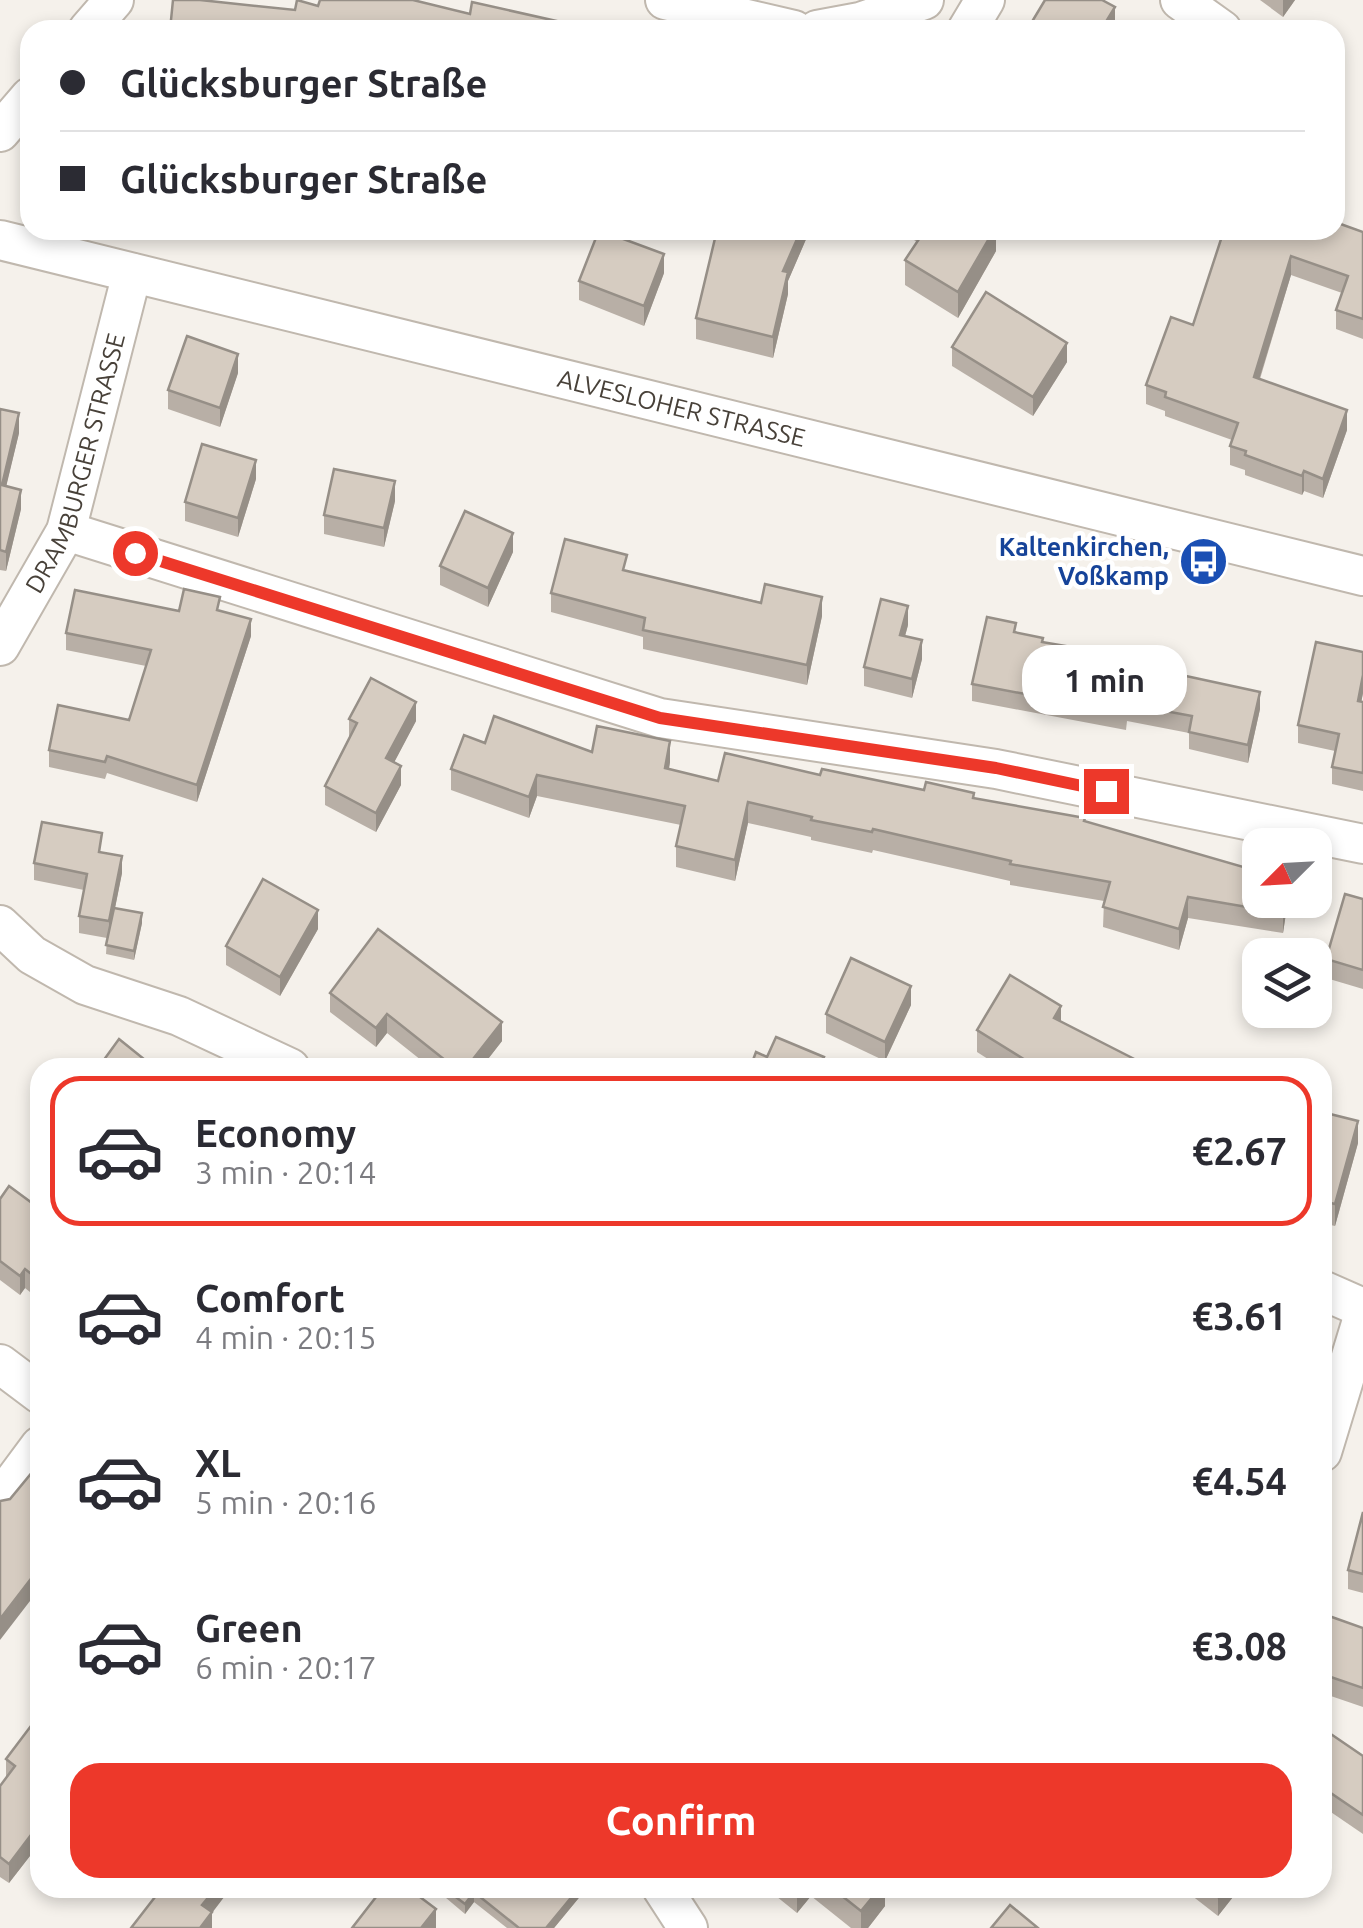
<!DOCTYPE html>
<html lang="en">
<head>
<meta charset="utf-8">
<style>
	:root { --surface:#fff; --page:#f2f2f3; --text:#2b2b33; --muted:#7c7c81; --line:#e1e1e2; --accent:#ed382a }
	body { margin:0; font-family:Ubuntu,sans-serif; background:var(--page); color:var(--text); height:100vh; display:flex; flex-direction:column; font-size:38px; white-space:nowrap }
	* { box-sizing:border-box; margin:0 }
	p { font-size:32px; color:var(--muted) }
	.icon { flex:none; width:55px; height:55px; fill:none; stroke:currentColor; stroke-width:2; stroke-linecap:round; stroke-linejoin:round }
	.map { position:relative; flex:1; overflow:hidden }
	.side { position:absolute; left:30px; top:1058px; width:1302px; height:840px; display:flex; flex-direction:column; background:var(--surface); border-radius:30px; box-shadow:0 5px 15px #0003 }
	.side>* { flex:none }
	.hud { position:absolute; left:20px; top:20px; width:1325px; height:220px; border-radius:30px; box-shadow:0 5px 15px #0003; display:grid; align-content:center; height:220px; padding:0 40px; background:var(--surface) }
	.needle { width:65px; rotate:246deg }
	.controls { position:absolute; left:1242px; top:828px; display:grid; gap:20px }
	.controls a { display:grid; place-items:center; width:90px; height:90px; border-radius:20px; background:var(--surface); box-shadow:0 5px 15px #0003; font-size:50px }
	.end { position:absolute; width:45px; height:45px; margin:-22px; border:12px solid #ed382a; background:#fff; box-shadow:0 0 0 5px #fff }
	.from { border-radius:50% }
	.bubble { position:absolute; height:70px; border-radius:30px; background:var(--surface); box-shadow:0 5px 15px #0003; font-size:32px; font-weight:600; line-height:70px; text-align:center }
	.hud b { display:flex; align-items:center; gap:35px; height:95px; font-size:38px }
	.hud b+b { border-top:2px solid var(--line) }
	.hud i { width:25px; height:25px; background:var(--text) }
	ul { padding:18px 0 0; list-style:none }
	li { display:flex; align-items:center; gap:30px; height:150px; margin:0 20px 15px; padding:0 20px; border:5px solid transparent; border-radius:30px }
	li div { flex:1 }
	li b { display:block; font-size:38px }
	li em { font-style:normal; font-weight:600 }
	li.on { border-color:var(--accent) }
	li>.icon { width:90px; height:90px; stroke-width:1.5 }
	.primary-button { display:flex; gap:20px; margin-top:auto; padding:20px 40px }
	.primary-button a { flex:1; height:115px; border-radius:30px; background:var(--accent); color:#fff; font-size:40px; font-weight:600; line-height:115px; text-align:center }
	.map>svg:first-child { display:block }
	.lines { fill:none; stroke-linecap:round; stroke-linejoin:round }
	.minor-casing { stroke:#c0b8ae; stroke-width:42 }
	.minor { stroke:#fff; stroke-width:38 }
	.wall { fill:#b8afa6 }
	.shaded-wall { fill:#968f87 }
	.building { fill:#d6ccc1; stroke:#968f87; stroke-width:2.5 }
	.route { stroke:#ed382a; stroke-width:12 }
	.labels { text-anchor:middle; stroke-width:9; stroke-linejoin:round; paint-order:stroke }
	.street-label { font-size:25px; fill:#484139; stroke:#fff }
	.transit-label { font-size:25px; font-weight:bold; fill:#164399; stroke:#fff; text-anchor:end }
</style>
</head>
<body>
<div class="map">
<svg width="1363" height="1928" viewBox="0 0 1363 1928">
	<rect width="100%" height="100%" fill="#f5f1eb"/>
	<g class="lines">
		<defs>
			<g id="minor">
				<polyline points="665,0 794,30"/>
				<polyline points="1180,0 1222,30"/>
				<polyline points="88,30 114,0"/>
				<polyline points="817,30 860,22 924,0"/>
				<polyline points="967,30 985,0"/>
				<polyline points="0,132 30,97"/>
				<path id="s1" d="M0,240l1363,336"/>
				<polyline points="66,531 660,718 996,769 1363,844"/>
				<path id="s2" d="M0,646l66,-115 66,-258"/>
				<polyline points="0,925 32,955 85,985 179,1016 290,1068"/>
				<polyline points="1322,1290 1363,1308"/>
				<polyline points="0,1364 40,1394"/>
				<polyline points="1322,1452 1363,1317"/>
				<polyline points="0,1500 40,1446"/>
				<polyline points="662,1888 688,1928"/>
			</g>
		</defs>
		<use href="#minor" class="minor-casing"/>
		<use href="#minor" class="minor"/>
	</g>
	<g class="wall">
		<polygon points="1260,0 1295,0 1283,17"/>
		<polygon points="717,230 810,230 788,281 788,294 773,358 696,339 696,318"/>
		<polygon points="841,230 863,230 860,238"/>
		<polygon points="899,230 996,230 996,251 958,318 905,285 905,260 917,242"/>
		<polygon points="1224,230 1363,232 1363,339 1336,329 1336,310 1342,293 1291,275 1260,379 1347,430 1323,498 1304,491 1302,495 1245,475 1245,470 1230,465 1230,446 1232,440 1165,416 1165,411 1146,404 1146,385 1193,325"/>
		<polygon points="664,273 644,326 579,300 579,281"/>
		<polygon points="952,347 1067,362 1033,416 952,366"/>
		<polygon points="238,373 220,427 168,409 168,390"/>
		<polygon points="0,409 19,433 6,486 21,509 6,571 0,570"/>
		<polygon points="256,479 238,537 185,521 185,502"/>
		<polygon points="395,501 384,547 324,534 324,515"/>
		<polygon points="513,552 488,607 440,585 440,566"/>
		<polygon points="627,571 822,616 807,685 643,649 643,637 551,612 551,593"/>
		<polygon points="179,611 220,611 251,636 197,802 107,773 105,779 49,767 49,750 129,720 146,666 66,650 66,633"/>
		<polygon points="908,625 905,636 922,659 912,698 864,686 864,667"/>
		<polygon points="1016,632 1043,642 1136,665 1260,709 1248,763 1189,749 1189,733 1127,721 1126,730 972,701 972,684"/>
		<polygon points="1363,652 1363,693 1361,702 1363,702 1363,791 1332,784 1332,767 1335,751 1298,743 1298,725"/>
		<polygon points="349,719 416,721 394,762 401,785 376,832 325,805 325,786 349,738"/>
		<polygon points="485,743 592,752 670,762 669,769 718,781 820,775 974,799 1085,821 1260,900 1288,900 1283,933 1188,918 1179,950 1103,927 1104,901 1010,885 1010,881 873,850 872,853 811,840 811,837 748,823 735,881 676,867 676,846 681,825 537,796 529,818 451,790 451,769"/>
		<polygon points="102,852 122,873 115,908 142,923 134,960 106,954 107,938 79,933 79,916 84,890 34,880 34,863"/>
		<polygon points="1363,899 1363,989 1326,978 1326,959"/>
		<polygon points="318,929 280,996 226,965 226,946"/>
		<polygon points="330,993 502,1041 481,1068 431,1068 387,1033 376,1047 330,1012"/>
		<polygon points="911,1005 885,1061 826,1033 826,1014"/>
		<polygon points="1061,1021 1152,1068 1002,1068 977,1052 977,1030"/>
		<polygon points="1322,1112 1358,1143 1335,1226 1322,1223"/>
		<polygon points="0,1199 40,1209 40,1300 25,1288 20,1295 0,1280"/>
		<polygon points="1363,1512 1363,1593 1348,1589 1348,1570"/>
		<polygon points="1363,1628 1363,1707 1322,1693 1322,1634"/>
		<polygon points="40,1714 40,1843 9,1883 0,1877 0,1786 6,1778 6,1759"/>
		<polygon points="1322,1728 1363,1756 1363,1834 1322,1806"/>
		<polygon points="439,1888 587,1888 554,1928 507,1928 474,1902 465,1914 439,1892"/>
		<polygon points="766,1888 885,1888 885,1906 868,1928 851,1928 811,1896 797,1913"/>
		<polygon points="1182,1888 1240,1888 1218,1916"/>
	</g>
	<g class="shaded-wall">
		<polygon points="1283,0 1295,0 1283,17"/>
		<polygon points="1115,7 1115,26 1113,30 1101,30"/>
		<polygon points="801,230 810,230 788,281 788,294 773,358 773,337 783,271"/>
		<polygon points="994,230 996,230 996,251 958,318 958,292"/>
		<polygon points="664,254 664,273 644,326 644,306"/>
		<polygon points="1291,256 1291,275 1254,396 1254,377"/>
		<polygon points="1067,343 1067,362 1033,416 1033,397"/>
		<polygon points="238,354 238,373 220,427 220,408"/>
		<polygon points="1347,410 1347,430 1323,498 1323,479"/>
		<polygon points="19,413 19,433 2,504 2,485"/>
		<polygon points="256,460 256,479 238,537 238,518"/>
		<polygon points="1304,471 1304,491 1302,495 1302,476"/>
		<polygon points="395,481 395,501 384,547 384,528"/>
		<polygon points="21,490 21,509 6,571 6,552"/>
		<polygon points="513,533 513,552 488,607 488,588"/>
		<polygon points="822,597 822,616 807,685 807,665"/>
		<polygon points="908,606 908,625 900,654 900,635"/>
		<polygon points="251,619 251,636 197,802 197,785"/>
		<polygon points="922,640 922,659 912,698 912,679"/>
		<polygon points="1363,675 1363,693 1358,719 1358,701"/>
		<polygon points="1260,692 1260,709 1248,763 1248,745"/>
		<polygon points="416,702 416,721 386,778 386,758"/>
		<polygon points="670,741 670,762 665,789 665,768"/>
		<polygon points="401,766 401,785 376,832 376,813"/>
		<polygon points="537,775 537,796 529,818 529,797"/>
		<polygon points="748,802 748,823 735,881 735,860"/>
		<polygon points="122,856 122,873 109,938 109,921"/>
		<polygon points="1188,897 1188,918 1179,950 1179,929"/>
		<polygon points="1285,900 1288,900 1283,933 1283,913"/>
		<polygon points="318,910 318,929 280,996 280,977"/>
		<polygon points="142,913 142,923 134,960 134,951"/>
		<polygon points="911,986 911,1005 885,1061 885,1042"/>
		<polygon points="1061,1006 1061,1029 1054,1018"/>
		<polygon points="387,1014 387,1033 376,1047 376,1028"/>
		<polygon points="502,1022 502,1041 481,1068 466,1068"/>
		<polygon points="1358,1121 1358,1143 1335,1226 1335,1204"/>
		<polygon points="25,1269 25,1288 20,1295 20,1276"/>
		<polygon points="40,1567 40,1588 0,1640 0,1619"/>
		<polygon points="40,1823 40,1843 9,1883 9,1864"/>
		<polygon points="216,1888 231,1888 212,1913 212,1928 200,1928 202,1905"/>
		<polygon points="579,1888 587,1888 554,1928 546,1928"/>
		<polygon points="797,1888 811,1888 811,1896 797,1913"/>
		<polygon points="880,1888 885,1888 885,1906 868,1928 861,1928 861,1911"/>
		<polygon points="1225,1888 1240,1888 1218,1916 1218,1897"/>
		<polygon points="474,1892 474,1902 465,1914 465,1904"/>
		<polygon points="436,1909 436,1928 421,1928"/>
	</g>
	<g class="building">
		<polygon points="173,0 200,0 295,10 297,0 318,6 320,0 413,0 470,14 472,2 583,27 582,30 170,30"/>
		<polygon points="1045,0 1102,0 1115,7 1101,30 1027,30"/>
		<polygon points="1335,222 1363,232 1363,319 1336,310 1348,276 1291,256 1254,377 1347,410 1323,479 1304,471 1302,476 1245,455 1246,451 1230,446 1238,423 1165,397 1166,392 1146,385 1171,317 1193,325 1224,230 1335,230"/>
		<polygon points="599,230 664,254 644,306 579,281"/>
		<polygon points="717,230 801,230 783,271 788,272 773,337 696,318"/>
		<polygon points="925,230 994,230 958,292 905,260"/>
		<polygon points="986,292 1067,343 1033,397 952,347"/>
		<polygon points="187,336 238,354 220,408 168,390"/>
		<polygon points="0,409 19,413 2,485 21,490 6,552 0,550"/>
		<polygon points="202,444 256,460 238,518 185,502"/>
		<polygon points="334,469 395,481 384,528 324,515"/>
		<polygon points="465,511 513,533 488,588 440,566"/>
		<polygon points="565,539 627,555 623,570 761,603 765,584 822,597 807,665 643,630 645,618 551,593"/>
		<polygon points="184,589 220,597 217,610 251,619 197,785 107,756 105,762 49,750 58,705 129,720 151,650 66,633 75,590 179,611"/>
		<polygon points="881,599 908,606 900,635 922,640 912,679 864,667"/>
		<polygon points="987,617 1016,623 1014,632 1043,638 1042,642 1136,658 1135,665 1260,692 1248,745 1189,732 1192,716 1127,704 1126,713 972,684"/>
		<polygon points="1316,642 1363,652 1363,675 1358,701 1363,702 1363,773 1332,767 1339,734 1298,725"/>
		<polygon points="371,678 416,702 386,758 401,766 376,813 325,786 357,723 349,719"/>
		<polygon points="494,716 592,752 597,726 670,741 665,768 718,781 725,753 820,775 822,769 924,790 926,782 974,793 973,798 1085,818 1084,821 1243,867 1247,841 1272,845 1260,845 1260,900 1285,900 1283,913 1188,897 1179,929 1103,907 1110,882 1010,864 1011,861 873,829 872,832 811,820 812,817 748,802 735,860 676,846 685,806 537,775 529,797 451,769 464,735 485,743"/>
		<polygon points="42,822 102,833 99,852 122,856 109,921 79,916 87,874 34,863"/>
		<polygon points="263,879 318,910 280,977 226,946"/>
		<polygon points="1345,894 1363,899 1363,970 1326,959"/>
		<polygon points="114,908 142,913 134,951 106,945"/>
		<polygon points="378,929 502,1022 466,1068 455,1068 387,1014 376,1028 330,993"/>
		<polygon points="851,958 911,986 885,1042 826,1014"/>
		<polygon points="1010,975 1061,1006 1054,1018 1152,1068 1038,1068 977,1030"/>
		<polygon points="776,1037 824,1057 819,1068 750,1068 756,1052 767,1057"/>
		<polygon points="119,1039 155,1068 98,1068"/>
		<polygon points="1322,1112 1358,1121 1335,1204 1322,1201"/>
		<polygon points="9,1186 40,1209 40,1281 25,1269 20,1276 0,1261 0,1199"/>
		<polygon points="34,1470 40,1474 40,1567 0,1619 0,1501 10,1499"/>
		<polygon points="1363,1512 1363,1574 1348,1570"/>
		<polygon points="1329,1616 1363,1628 1363,1688 1322,1674 1322,1634"/>
		<polygon points="40,1714 40,1823 9,1864 0,1857 0,1786 15,1766 6,1759"/>
		<polygon points="1322,1728 1363,1756 1363,1815 1322,1787"/>
		<polygon points="162,1888 216,1888 202,1905 212,1912 200,1928 131,1928"/>
		<polygon points="383,1888 408,1888 436,1909 421,1928 352,1928"/>
		<polygon points="444,1888 579,1888 546,1928 519,1928 474,1892 465,1904"/>
		<polygon points="832,1888 880,1888 861,1911"/>
		<polygon points="1207,1888 1225,1888 1218,1897"/>
		<polygon points="1010,1905 1038,1928 991,1928"/>
	</g>
	<g class="lines">
		<polyline class="route" points="135,553 660,718 996,768 1106,791"/>
	</g>
	<defs>
		<symbol id="bus-disc" viewBox="-11 -11 22 22"><circle r="9.5" fill="#1a4fb4" stroke="#fff"/><path d="M-5-6H5V4H4V6H2V4H-2V6H-4V4H-5ZM-3.5-4V0h7V-4ZM-3.5 1.2v1.5H-2V1.2ZM2 1.2v1.5H3.5V1.2Z" fill="#fff"/></symbol>
	</defs>
	<g fill-rule="evenodd">
		<use href="#bus-disc" x="1176" y="534" width="55" height="55"/>
	</g>
	<g class="labels">
		<g class="street-label">
			<text dy="9" stroke="none"><textPath href="#s1" startOffset="702">ALVESLOHER STRASSE</textPath></text>
			<text dy="9" stroke="none"><textPath href="#s2" startOffset="200">DRAMBURGER STRASSE</textPath></text>
		</g>
		<g class="transit-label">
			<text x="1169" y="556">Kaltenkirchen,<tspan x="1169" dy="29">Voßkamp</tspan></text>
		</g>
	</g>
</svg>
<div class="controls">
<a><svg class="needle" viewBox="-14 -14 28 28"><path d="M0-13l5 13h-10z" fill="#e53935"/><path d="M0 13l5-13h-10z" fill="#7c7c81"/></svg></a>
<a><svg class="icon" aria-label="layers" viewBox="0 0 24 24"><path d="M12 4l9 5-9 5-9-5zM3 14l9 5 9-5"/></svg></a>
</div>
<i class="end from" style="left:135px;top:553px"></i>
<i class="end" style="left:1106px;top:791px"></i>
<div class="bubble" style="left:1022px;top:645px;width:165px">1 min</div>
<div class="hud">
<b><i class="from"></i>Glücksburger Straße</b>
<b><i></i>Glücksburger Straße</b>
</div>
<section class="side">
<ul>
<li class="on"><svg class="icon" aria-label="car" viewBox="0 0 24 24"><path d="M5 17H2v-5l4-1 3-4h7l3 4 3 1v5h-3M9 17h6M6 11h13"/><circle cx="7" cy="17" r="2"/><circle cx="17" cy="17" r="2"/></svg><div><b>Economy</b><p>3 min · 20:14</p></div><em>€2.67</em></li>
<li><svg class="icon" aria-label="car" viewBox="0 0 24 24"><path d="M5 17H2v-5l4-1 3-4h7l3 4 3 1v5h-3M9 17h6M6 11h13"/><circle cx="7" cy="17" r="2"/><circle cx="17" cy="17" r="2"/></svg><div><b>Comfort</b><p>4 min · 20:15</p></div><em>€3.61</em></li>
<li><svg class="icon" aria-label="car" viewBox="0 0 24 24"><path d="M5 17H2v-5l4-1 3-4h7l3 4 3 1v5h-3M9 17h6M6 11h13"/><circle cx="7" cy="17" r="2"/><circle cx="17" cy="17" r="2"/></svg><div><b>XL</b><p>5 min · 20:16</p></div><em>€4.54</em></li>
<li><svg class="icon" aria-label="car" viewBox="0 0 24 24"><path d="M5 17H2v-5l4-1 3-4h7l3 4 3 1v5h-3M9 17h6M6 11h13"/><circle cx="7" cy="17" r="2"/><circle cx="17" cy="17" r="2"/></svg><div><b>Green</b><p>6 min · 20:17</p></div><em>€3.08</em></li>
</ul>
<div class="primary-button"><a>Confirm</a></div>
</section>
</div>
</body>
</html>
